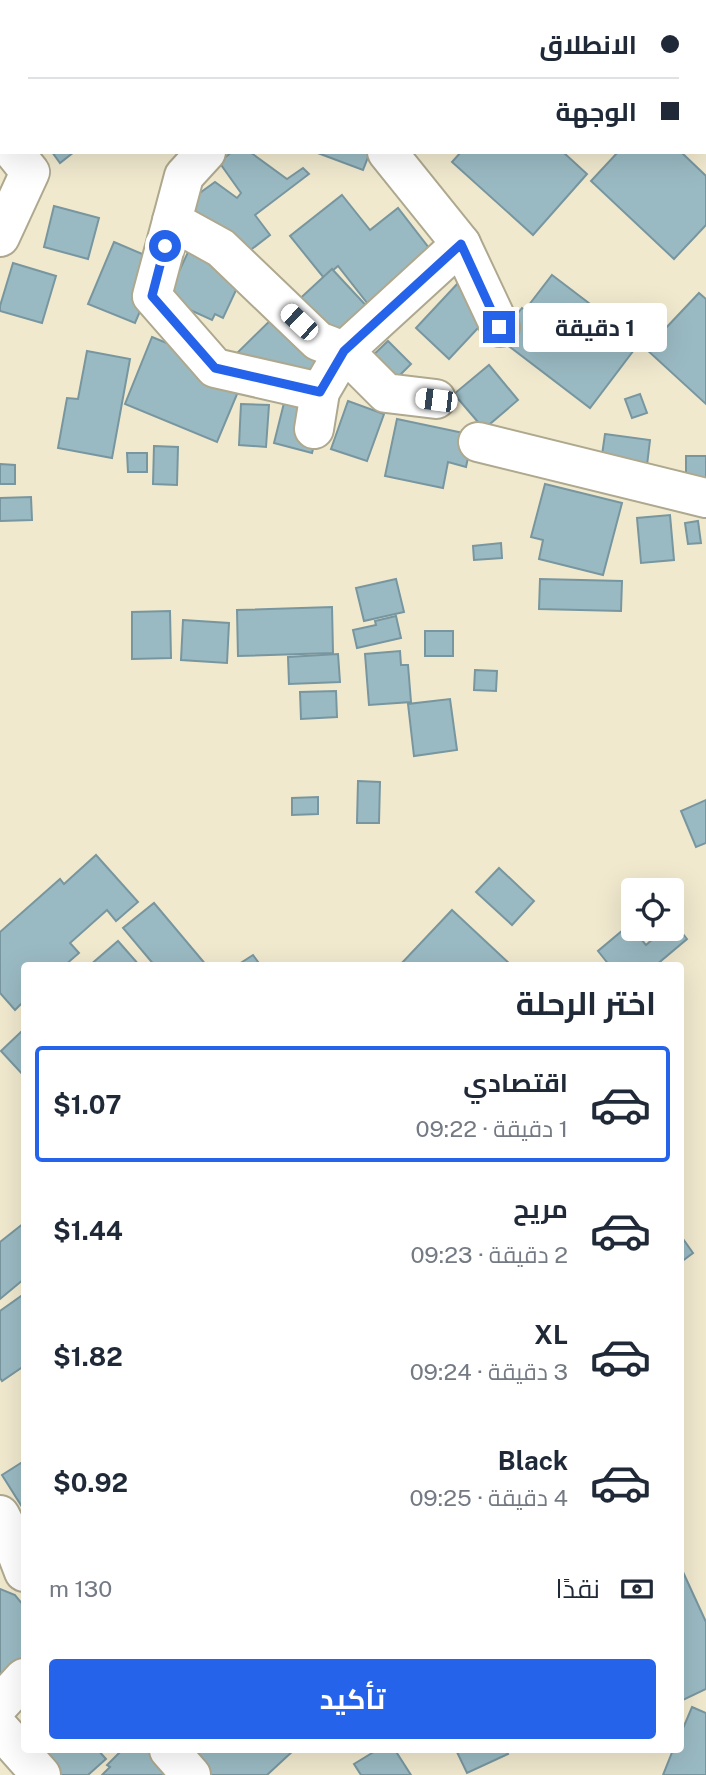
<!DOCTYPE html>
<html lang="ar">
<head>
<meta charset="utf-8">
<style>
	:root { --surface:#fff; --page:#f6f6f7; --text:#1f2937; --muted:#747a83; --line:#e0e1e3; --accent:#2563eb }
	body { margin:0; font-family:"Public Sans",Cairo,sans-serif; background:var(--page); color:var(--text); direction:rtl; height:100vh; display:flex; flex-direction:column; font-size:26px; white-space:nowrap }
	* { box-sizing:border-box; margin:0 }
	p { font-size:23px; color:var(--muted) }
	.icon { flex:none; width:38px; height:38px; fill:none; stroke:currentColor; stroke-width:2; stroke-linecap:round; stroke-linejoin:round }
	.map { position:relative; flex:1; overflow:hidden; direction:ltr }
	.side { position:absolute; left:21px; top:962px; width:663px; height:791px; display:flex; flex-direction:column; background:var(--surface); border-radius:7px; box-shadow:0 7px 28px #0002; direction:rtl }
	.side>* { flex:none }
	.hud { position:absolute; left:0px; top:0px; width:707px; height:154px; box-shadow:0 7px 28px #0002; direction:rtl; display:grid; align-content:center; height:154px; padding:0 28px; background:var(--surface) }
	.fabs { position:absolute; left:621px; top:878px; display:grid; gap:14px }
	.fabs a { display:grid; place-items:center; width:63px; height:63px; border-radius:7px; background:var(--surface); box-shadow:0 7px 28px #0002; font-size:35px }
	.end { position:absolute; width:32px; height:32px; margin:-16px; border:9px solid #2563eb; background:#fff; box-shadow:0 0 0 4px #fff }
	.from { border-radius:50% }
	.bubble { position:absolute; height:49px; border-radius:7px; background:var(--surface); box-shadow:0 7px 28px #0002; font-size:23px; font-weight:700; line-height:49px; text-align:center; direction:rtl }
	.car { position:absolute; width:21px; height:42px; margin:-21px -10px; border-radius:9px; box-shadow:0 0 5px 2px #0007; background:linear-gradient(#fff 24%,#345 0 40%,#fff 0 76%,#345 0 86%,#fff 0) }
	.hud b { display:flex; align-items:center; gap:24px; height:66px; font-size:26px }
	.hud b+b { border-top:2px solid var(--line) }
	.hud i { width:18px; height:18px; background:var(--text) }
	ul { padding:0; list-style:none }
	li { display:flex; align-items:center; gap:21px; height:116px; margin:0 14px 10px; padding:0 14px; border:4px solid transparent; border-radius:7px }
	li div { flex:1 }
	li b { display:block; font-size:26px }
	li em { font-style:normal; font-weight:700 }
	li.active { border-color:var(--accent) }
	li>.icon { width:63px; height:63px; stroke-width:1.5 }
	h2 { padding:0 28px; font-size:32px; line-height:84px }
	.pay { display:flex; align-items:center; gap:18px; height:77px; padding:0 28px; font-size:26px }
	.pay p { margin-inline-start:auto }
	.button { display:flex; gap:14px; margin-top:auto; padding:14px 28px }
	.button a { flex:1; height:80px; border-radius:7px; background:var(--accent); color:#fff; font-size:28px; font-weight:700; line-height:80px; text-align:center }
	.map>svg:first-child { display:block }
	.building { fill:#9abac3; stroke:#78969f; stroke-width:2 }
	.lines { fill:none; stroke-linecap:round; stroke-linejoin:round }
	.minor-casing { stroke:#aea88e; stroke-width:42 }
	.minor { stroke:#fff; stroke-width:38 }
	.route { stroke:#2563eb; stroke-width:9 }
</style>
</head>
<body>
<div class="map">
<svg width="706" height="1775" viewBox="0 0 706 1775">
	<rect width="100%" height="100%" fill="#f0e9ce"/>
	<g class="building">
		<polygon points="44,0 93,0 97,2 43,2"/>
		<polygon points="195,0 275,0 274,2 194,2"/>
		<polygon points="435,0 519,0 525,2 434,2"/>
		<polygon points="561,0 608,0 607,2 561,2"/>
		<rect x="614" y="0" width="36" height="2"/>
		<polygon points="676,0 706,0 706,31 705,2 676,2"/>
		<polygon points="52,152 74,152 60,163"/>
		<polygon points="232,152 250,152 287,179 303,168 309,174 255,215 270,235 239,259 184,219 193,198 215,182 237,198 241,193 219,162"/>
		<polygon points="315,152 370,152 363,170"/>
		<polygon points="461,152 563,152 587,174 533,235 452,162"/>
		<polygon points="618,152 681,152 706,176 706,225 674,259 591,181"/>
		<polygon points="342,195 370,230 398,208 443,266 386,327 338,266 324,278 290,236"/>
		<polygon points="54,206 99,218 88,259 44,247"/>
		<polygon points="114,242 161,262 135,323 88,304"/>
		<polygon points="190,248 244,273 223,318 215,314 212,320 166,299"/>
		<polygon points="13,263 56,276 42,323 0,311 0,306"/>
		<polygon points="332,269 372,312 332,347 293,305"/>
		<polygon points="552,275 640,342 590,408 498,338 522,308 525,310"/>
		<polygon points="459,282 492,313 449,359 416,328"/>
		<polygon points="699,293 706,299 706,404 646,349"/>
		<polygon points="282,309 344,373 307,408 233,357"/>
		<polygon points="152,337 245,375 217,442 125,404"/>
		<polygon points="388,341 411,364 389,386 366,362"/>
		<polygon points="87,351 130,359 112,458 58,448 67,398 78,399"/>
		<polygon points="489,365 518,400 484,429 454,394"/>
		<polygon points="640,394 647,413 632,418 625,399"/>
		<polygon points="348,401 384,414 367,461 331,449"/>
		<polygon points="284,403 322,413 312,453 274,443"/>
		<polygon points="241,404 269,405 266,447 239,445"/>
		<polygon points="397,419 473,435 466,467 448,462 443,488 385,476"/>
		<polygon points="605,434 650,440 645,482 599,476"/>
		<polygon points="154,446 178,447 177,485 153,484"/>
		<polygon points="127,453 147,453 147,472 128,472"/>
		<rect x="686" y="456" width="20" height="28"/>
		<polygon points="0,464 15,465 15,484 0,484"/>
		<polygon points="545,484 622,503 603,575 539,559 543,540 531,537"/>
		<polygon points="31,497 32,520 0,521 0,498"/>
		<polygon points="670,515 674,560 641,563 637,518"/>
		<polygon points="698,521 701,543 688,544 685,523"/>
		<polygon points="501,543 502,558 474,560 473,546"/>
		<polygon points="396,579 404,612 364,621 356,588"/>
		<polygon points="540,579 622,581 621,611 539,609"/>
		<polygon points="332,607 333,653 238,656 237,610"/>
		<polygon points="170,611 171,658 132,659 132,612"/>
		<polygon points="396,616 401,638 357,648 353,630 376,625 375,621"/>
		<polygon points="183,620 229,623 227,663 181,660"/>
		<rect x="425" y="631" width="28" height="25"/>
		<polygon points="400,651 401,665 408,665 411,702 369,705 365,654"/>
		<polygon points="338,654 340,682 289,684 288,657"/>
		<polygon points="475,670 497,671 496,691 474,690"/>
		<polygon points="336,691 337,717 301,719 300,692"/>
		<polygon points="450,699 457,750 414,756 408,704"/>
		<polygon points="358,781 380,782 379,823 357,823"/>
		<polygon points="318,797 318,814 292,815 292,798"/>
		<polygon points="706,800 706,843 696,847 681,811"/>
		<polygon points="96,855 138,902 116,921 107,910 70,943 79,953 64,966 24,966 24,1001 15,1010 0,993 0,932 60,879 64,884"/>
		<polygon points="499,868 534,901 512,925 476,892"/>
		<polygon points="154,903 207,966 155,966 123,928"/>
		<polygon points="452,910 512,966 399,966"/>
		<polygon points="672,920 687,939 655,966 610,966 598,951 629,925 646,945 655,937 649,929 672,929"/>
		<polygon points="118,941 140,966 89,966"/>
		<polygon points="253,955 261,966 236,966"/>
		<polygon points="24,1029 24,1076 1,1051"/>
		<polygon points="24,1223 24,1279 0,1299 0,1242"/>
		<polygon points="681,1236 693,1253 681,1262"/>
		<polygon points="24,1294 24,1366 2,1381 0,1378 0,1311"/>
		<polygon points="24,1461 24,1510 2,1475"/>
		<polygon points="683,1572 706,1622 706,1689 683,1700 681,1696 681,1573"/>
		<polygon points="0,1589 15,1595 24,1606 24,1658 10,1670 0,1687"/>
		<polygon points="692,1707 706,1713 706,1775 663,1775 673,1750 681,1750 681,1733"/>
		<polygon points="33,1750 98,1750 106,1759 88,1775 48,1775"/>
		<polygon points="122,1750 150,1750 175,1775 102,1775 110,1767 107,1765"/>
		<polygon points="181,1750 294,1750 267,1775 204,1775"/>
		<polygon points="377,1750 395,1750 411,1775 361,1775 354,1764"/>
		<polygon points="456,1750 506,1750 508,1754 467,1773"/>
	</g>
	<g class="lines">
		<defs>
			<g id="minor">
				<polyline points="341,0 345,2"/>
				<polyline points="268,2 269,0"/>
				<polyline points="422,2 422,0"/>
				<polyline points="541,2 542,0"/>
				<polyline points="705,87 706,87"/>
				<polyline points="206,152 184,176 152,296 215,368 320,392"/>
				<polyline points="387,152 461,244 500,327"/>
				<polyline points="172,221 221,248 318,341 344,351 386,393 436,399"/>
				<polyline points="0,237 30,172 14,152"/>
				<polyline points="314,429 320,392 344,351 461,244"/>
				<polyline points="478,442 706,498"/>
				<polyline points="0,1515 9,1533 24,1572"/>
				<polyline points="0,1704 24,1678"/>
				<polyline points="0,1729 41,1775"/>
				<polyline points="169,1750 191,1775"/>
			</g>
		</defs>
		<use href="#minor" class="minor-casing"/>
		<use href="#minor" class="minor"/>
	</g>
	<g class="lines">
		<polyline class="route" points="165,246 152,296 215,368 320,392 344,351 461,244 499,327"/>
	</g>
</svg>
<div class="fabs">
<a><svg class="icon" aria-label="locate" viewBox="0 0 24 24"><circle cx="12" cy="12" r="6"/><path d="M12 2v4M12 18v4M2 12h4M18 12h4"/></svg></a>
</div>
<i class="end from" style="left:165px;top:246px"></i>
<i class="end" style="left:499px;top:327px"></i>
<div class="bubble" style="left:523px;top:303px;width:144px">1 دقيقة</div>
<i class="car" style="left:299px;top:322px;rotate:313deg"></i>
<i class="car" style="left:436px;top:400px;rotate:277deg"></i>
<div class="hud">
<b><i class="from"></i>الانطلاق</b>
<b><i></i>الوجهة</b>
</div>
<section class="side">
<h2>اختر الرحلة</h2>
<ul>
<li class="active"><svg class="icon" aria-label="car" viewBox="0 0 24 24"><path d="M5 17H2v-5l4-1 3-4h7l3 4 3 1v5h-3M9 17h6M6 11h13"/><circle cx="7" cy="17" r="2"/><circle cx="17" cy="17" r="2"/></svg><div><b>اقتصادي</b><p>1 دقيقة · 09:22</p></div><em>$1.07</em></li>
<li><svg class="icon" aria-label="car" viewBox="0 0 24 24"><path d="M5 17H2v-5l4-1 3-4h7l3 4 3 1v5h-3M9 17h6M6 11h13"/><circle cx="7" cy="17" r="2"/><circle cx="17" cy="17" r="2"/></svg><div><b>مريح</b><p>2 دقيقة · 09:23</p></div><em>$1.44</em></li>
<li><svg class="icon" aria-label="car" viewBox="0 0 24 24"><path d="M5 17H2v-5l4-1 3-4h7l3 4 3 1v5h-3M9 17h6M6 11h13"/><circle cx="7" cy="17" r="2"/><circle cx="17" cy="17" r="2"/></svg><div><b>XL</b><p>3 دقيقة · 09:24</p></div><em>$1.82</em></li>
<li><svg class="icon" aria-label="car" viewBox="0 0 24 24"><path d="M5 17H2v-5l4-1 3-4h7l3 4 3 1v5h-3M9 17h6M6 11h13"/><circle cx="7" cy="17" r="2"/><circle cx="17" cy="17" r="2"/></svg><div><b>Black</b><p>4 دقيقة · 09:25</p></div><em>$0.92</em></li>
</ul>
<div class="pay"><svg class="icon" aria-label="cash" viewBox="0 0 24 24"><path d="M3 7h18v10H3z"/><circle cx="12" cy="12" r="2"/></svg>نقدًا<p>130 m</p></div>
<div class="button"><a>تأكيد</a></div>
</section>
</div>
</body>
</html>
